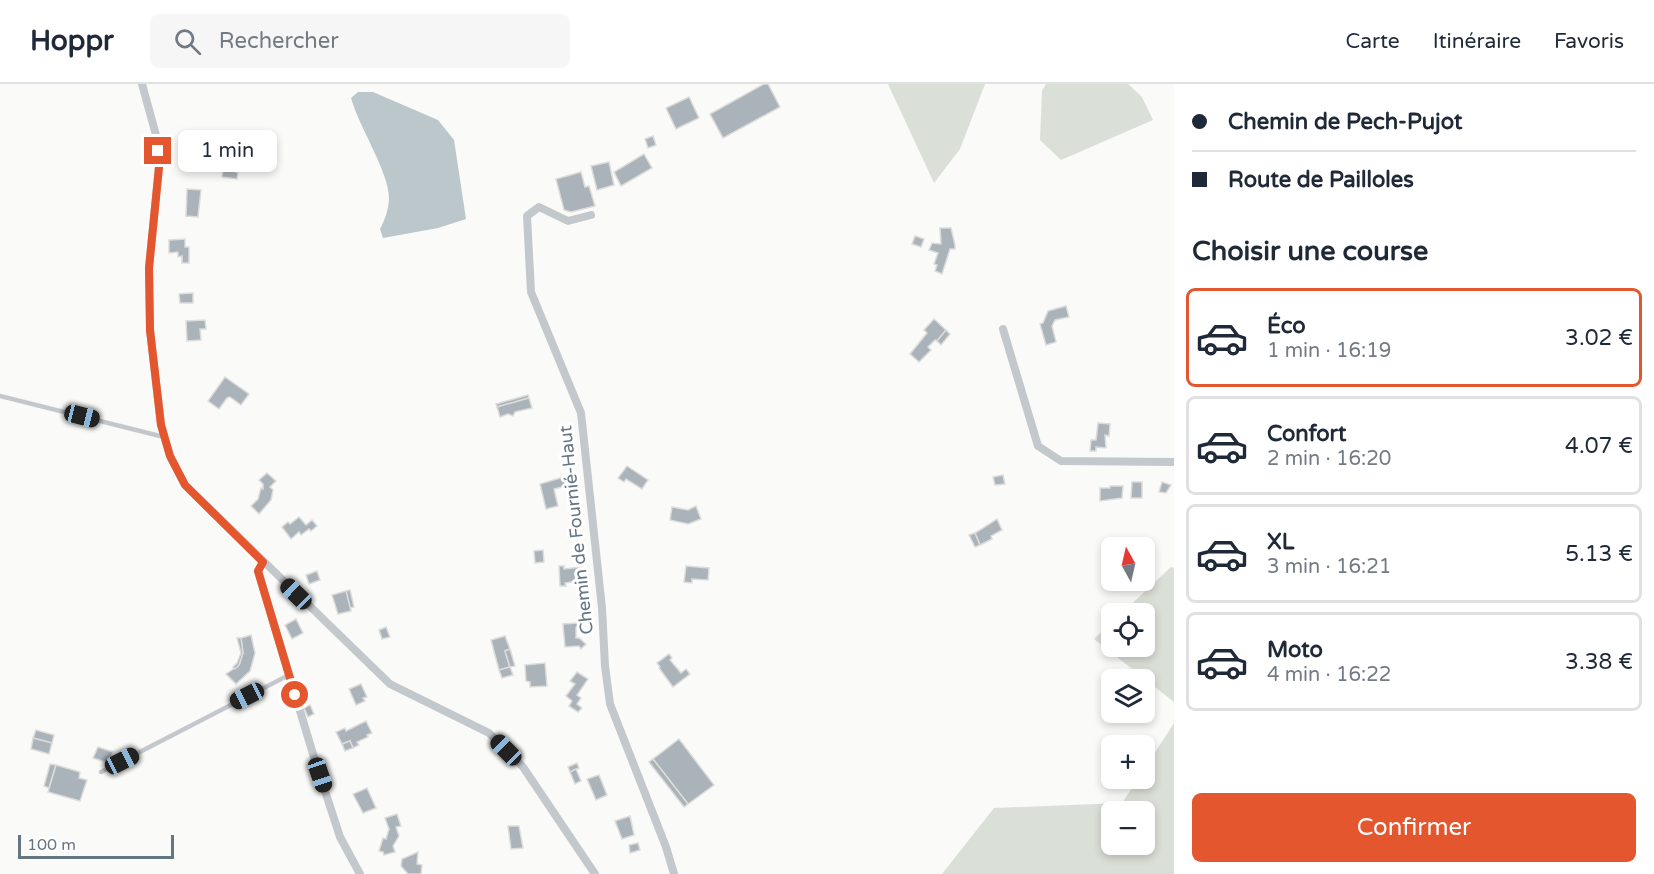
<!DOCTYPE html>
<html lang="fr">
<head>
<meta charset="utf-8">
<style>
	:root { --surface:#fff; --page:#f6f6f7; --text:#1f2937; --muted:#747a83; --line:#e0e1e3; --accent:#e4572e }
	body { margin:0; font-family:"Varela Round",sans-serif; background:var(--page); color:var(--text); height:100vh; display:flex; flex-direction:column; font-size:22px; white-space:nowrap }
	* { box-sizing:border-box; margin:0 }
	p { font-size:20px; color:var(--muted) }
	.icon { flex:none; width:33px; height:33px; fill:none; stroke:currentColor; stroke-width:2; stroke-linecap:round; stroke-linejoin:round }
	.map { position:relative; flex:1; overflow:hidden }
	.drawer { display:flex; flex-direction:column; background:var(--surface); width:480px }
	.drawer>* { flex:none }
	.hud { display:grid; align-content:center; height:132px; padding:0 18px; background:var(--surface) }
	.needle { width:39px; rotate:352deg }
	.controls { position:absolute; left:1101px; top:453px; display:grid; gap:12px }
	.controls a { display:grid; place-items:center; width:54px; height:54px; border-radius:9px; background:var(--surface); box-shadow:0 3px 9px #0003; font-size:30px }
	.scale { position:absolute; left:18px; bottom:15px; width:156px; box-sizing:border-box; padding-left:6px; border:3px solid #657683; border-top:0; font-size:16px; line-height:21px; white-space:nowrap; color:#657683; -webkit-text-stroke:4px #fff; paint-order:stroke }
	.end { position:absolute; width:27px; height:27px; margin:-14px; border:8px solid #e4572e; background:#fff; box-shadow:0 0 0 3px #fff }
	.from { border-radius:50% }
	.bubble { position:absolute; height:42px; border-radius:9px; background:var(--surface); box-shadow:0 3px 9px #0003; font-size:20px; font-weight:600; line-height:42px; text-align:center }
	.car { position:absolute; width:18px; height:36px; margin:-18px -9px; border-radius:8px; box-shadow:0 0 4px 2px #0007; background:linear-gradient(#222 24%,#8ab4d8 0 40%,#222 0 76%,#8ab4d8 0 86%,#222 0) }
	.hud b { display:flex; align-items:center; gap:21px; height:57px; font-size:22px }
	.hud b+b { border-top:2px solid var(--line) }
	.hud i { width:15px; height:15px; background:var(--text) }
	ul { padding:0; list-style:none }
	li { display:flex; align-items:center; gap:18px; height:99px; margin:0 12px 9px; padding:0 6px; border:3px solid var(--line); border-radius:9px }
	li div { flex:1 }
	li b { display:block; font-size:22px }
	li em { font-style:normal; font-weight:600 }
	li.on { border-color:var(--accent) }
	li>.icon { width:54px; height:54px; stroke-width:1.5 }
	h2 { padding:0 18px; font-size:27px; line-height:72px }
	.cta { display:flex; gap:12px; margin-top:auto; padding:12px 18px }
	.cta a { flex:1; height:69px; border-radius:9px; background:var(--accent); color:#fff; font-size:24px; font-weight:600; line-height:69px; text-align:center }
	header { display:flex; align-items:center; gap:36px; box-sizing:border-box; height:84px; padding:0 30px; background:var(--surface); border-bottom:2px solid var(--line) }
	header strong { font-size:28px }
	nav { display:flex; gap:33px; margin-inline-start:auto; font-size:21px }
	.search { width:420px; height:54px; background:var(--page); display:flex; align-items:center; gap:15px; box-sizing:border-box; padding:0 21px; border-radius:9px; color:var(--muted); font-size:22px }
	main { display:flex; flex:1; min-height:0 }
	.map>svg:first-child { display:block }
	.green { fill:#dadfd7; fill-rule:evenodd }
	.water { fill:#bbc7cb }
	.building { fill:#aab3b9; stroke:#dcdcda; stroke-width:1.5 }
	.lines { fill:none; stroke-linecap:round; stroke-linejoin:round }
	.lane { stroke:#c3c8cc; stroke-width:4.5 }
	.street { stroke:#c3c8cc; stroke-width:8 }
	.route { stroke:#e4572e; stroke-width:8 }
	.labels { text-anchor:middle; stroke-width:6; stroke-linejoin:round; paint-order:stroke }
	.street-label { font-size:18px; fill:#657683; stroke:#fff }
</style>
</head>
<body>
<header>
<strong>Hoppr</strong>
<div class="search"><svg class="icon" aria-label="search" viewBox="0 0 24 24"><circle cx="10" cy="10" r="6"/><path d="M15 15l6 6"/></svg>Rechercher</div>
<nav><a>Carte</a><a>Itinéraire</a><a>Favoris</a></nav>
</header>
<main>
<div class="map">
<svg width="1174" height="790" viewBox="0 0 1174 790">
	<rect width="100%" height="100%" fill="#fafaf8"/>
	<g class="green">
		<polygon points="888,0 985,0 960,65 934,99"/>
		<polygon points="1046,0 1128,0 1142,13 1153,36 1061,76 1040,56 1042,7"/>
		<polygon points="1171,483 1174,484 1174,618 1094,555 1111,539 1112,562 1144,562 1144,530 1122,529"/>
		<path d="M1174,639v151h-232l52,-66 128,-5 16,-24 6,-1 1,-10zM1112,728h32v32h-32z"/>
	</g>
	<path class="water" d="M358,8h15l65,28 16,20 12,79 -28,9 -55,10 -3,-9c5,-9 9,-21 9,-31 0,-26 -30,-71 -38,-100z"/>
	<g class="building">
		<polygon points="764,0 768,0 780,23 723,54 710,30"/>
		<polygon points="689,13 699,34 676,45 666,24"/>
		<polygon points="653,52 656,61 648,64 645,55"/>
		<polygon points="199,65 202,76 187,80 184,70"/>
		<polygon points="225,69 238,70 236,88 238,88 237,95 222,93"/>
		<polygon points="644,70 652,84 621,102 614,88"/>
		<polygon points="609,78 614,101 597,106 591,82"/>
		<polygon points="581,88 585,103 589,102 595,122 571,128 564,126 556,95"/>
		<polygon points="187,105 201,106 198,133 186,132"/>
		<polygon points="940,144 951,144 955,161 955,165 950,165 942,190 935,187 937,181 934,180 938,169 929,166 932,159 941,160"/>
		<polygon points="915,152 924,155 921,163 912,160"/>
		<polygon points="185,155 185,163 189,163 189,179 182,179 182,172 178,173 178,168 169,169 169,156"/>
		<polygon points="193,209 193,219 180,219 179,210"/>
		<polygon points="1066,222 1069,233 1055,236 1052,242 1056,258 1046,261 1040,240 1043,239 1048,227"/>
		<polygon points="934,235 946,246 937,257 935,256 928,263 931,266 919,278 910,270 927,249 924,246"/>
		<polygon points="205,236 206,245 200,245 201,256 187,257 186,237"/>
		<polygon points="946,246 950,250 941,261 937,257"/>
		<polygon points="225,293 249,310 241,321 230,313 227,314 219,325 208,317"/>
		<polygon points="528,311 529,314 497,323 496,320"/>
		<polygon points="529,314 532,324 515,328 513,332 508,330 500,333 497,323"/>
		<polygon points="1098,339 1110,340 1109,352 1105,351 1106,364 1096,363 1096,367 1090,367 1091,356 1096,356"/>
		<polygon points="627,382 648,396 642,405 626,395 624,398 618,394"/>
		<polygon points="267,389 276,397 270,403 273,406 271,416 259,430 251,422 258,415 261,404 263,405 263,400 259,396"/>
		<polygon points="1003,391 1005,400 995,401 993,393"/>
		<polygon points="567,392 570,401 554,405 558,422 546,425 540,400"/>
		<polygon points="1132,398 1142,398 1142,414 1131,414"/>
		<polygon points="1162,398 1171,401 1166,409 1159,408"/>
		<polygon points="1110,402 1123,402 1122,414 1100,417 1100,404 1110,404"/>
		<polygon points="696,422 701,435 688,440 670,436 672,423 688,426"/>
		<polygon points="299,433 306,441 312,436 317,442 311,447 309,445 301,451 299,448 291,455 282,443 288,438 290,440"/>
		<polygon points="997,435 1002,446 991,452 992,455 980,461 975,449"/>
		<polygon points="975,449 980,461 975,463 969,451"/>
		<polygon points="543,466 544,478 535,479 534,467"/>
		<polygon points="559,482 564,482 564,485 582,483 583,496 565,499 566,502 560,502"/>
		<polygon points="686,482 709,484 708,496 692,495 692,499 684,498"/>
		<polygon points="317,487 320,496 309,500 306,491"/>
		<polygon points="350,506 354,523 350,524 346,507"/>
		<polygon points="346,507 351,527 338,530 332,511"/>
		<polygon points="296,535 303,549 292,555 285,541"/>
		<polygon points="579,539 580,544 576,544 576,554 579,554 586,560 581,565 579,562 565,563 563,540"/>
		<polygon points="386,543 390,553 382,555 379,546"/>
		<polygon points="251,551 255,569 250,587 236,600 226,590 239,581 243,569 241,554"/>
		<polygon points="505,552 510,565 505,567 510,583 499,586 491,556"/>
		<polygon points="237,554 241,554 243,569 239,581 235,585 233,583 237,579 241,569"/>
		<polygon points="510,565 515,582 510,583 505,567"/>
		<polygon points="669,570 672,574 670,576 681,589 686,585 690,590 673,603 659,584 660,583 657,579"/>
		<polygon points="545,579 547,602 530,603 530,598 526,597 525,581"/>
		<polygon points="510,583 513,591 502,594 499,586"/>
		<polygon points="577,588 588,595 577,611 581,614 577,620 582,624 578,628 569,622 572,617 566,612 575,600 570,597"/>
		<polygon points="361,600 367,613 363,614 365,617 356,621 349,605"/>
		<polygon points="310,621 314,630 308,633 304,624"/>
		<polygon points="366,637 372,649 367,651 368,653 357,658 359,661 353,664 350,657 342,660 336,648 345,644 346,647"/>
		<polygon points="36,646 54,651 52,659 33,654"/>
		<polygon points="33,654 52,659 49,670 31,665"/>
		<polygon points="679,655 714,701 688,720 653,675"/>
		<polygon points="350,657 353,664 345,667 342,660"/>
		<polygon points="98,663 113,668 108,679 93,674"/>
		<polygon points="653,675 688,720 684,723 649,678"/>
		<polygon points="577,679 579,684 570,688 568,683"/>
		<polygon points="50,680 56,681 49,704 44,702"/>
		<polygon points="56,681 80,688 79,694 87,696 80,717 48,708"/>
		<polygon points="576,685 581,697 575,700 570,688"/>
		<polygon points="599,691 607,711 596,716 587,695"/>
		<polygon points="367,704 376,724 363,729 353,710"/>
		<polygon points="397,730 401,742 396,743 399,752 393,762 395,768 384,771 383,768 379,767 383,754 386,755 389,745 385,734"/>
		<polygon points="630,732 634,751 622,755 615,737"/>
		<polygon points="508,742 519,742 523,764 511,765"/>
		<polygon points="638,759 640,766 630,769 629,761"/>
		<polygon points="418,768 417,780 422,781 421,790 408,790 401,782 402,775"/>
	</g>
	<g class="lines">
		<g class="lane">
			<polyline points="0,312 164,353"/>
			<polyline points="101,688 289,591"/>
		</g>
		<g class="street">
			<polyline points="142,0 156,51 159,83 149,184 150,246 161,341 170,372 185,401 390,600 489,649 523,683 595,790"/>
			<polyline points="591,131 568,137 539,123 527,132 531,208 581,329 602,524 605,582 610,620 666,763 674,790"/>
			<polyline points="1003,245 1038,362 1061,377 1174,378"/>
			<polyline points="263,478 258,487 313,670 340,753 360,790"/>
		</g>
	</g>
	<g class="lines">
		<polyline class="route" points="158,67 159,83 149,184 150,246 161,341 170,372 185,401 263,478 258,487 295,611"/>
	</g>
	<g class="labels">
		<g class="street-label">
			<text transform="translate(576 446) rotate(-96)" y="6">Chemin de Fournié-Haut</text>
		</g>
	</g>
</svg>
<div class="controls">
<a><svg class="needle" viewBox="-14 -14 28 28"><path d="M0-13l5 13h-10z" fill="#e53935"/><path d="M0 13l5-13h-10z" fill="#747a83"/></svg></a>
<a><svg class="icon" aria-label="locate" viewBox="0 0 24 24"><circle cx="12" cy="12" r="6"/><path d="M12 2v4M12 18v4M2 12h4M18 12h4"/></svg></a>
<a><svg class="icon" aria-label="layers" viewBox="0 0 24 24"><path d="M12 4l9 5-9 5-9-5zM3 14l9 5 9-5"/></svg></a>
<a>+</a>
<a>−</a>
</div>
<div class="scale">100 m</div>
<i class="end from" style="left:295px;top:611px"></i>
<i class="end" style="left:158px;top:67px"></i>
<div class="bubble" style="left:178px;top:46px;width:99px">1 min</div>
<i class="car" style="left:82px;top:332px;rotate:104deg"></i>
<i class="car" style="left:296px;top:510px;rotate:314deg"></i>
<i class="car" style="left:247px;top:612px;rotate:243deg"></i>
<i class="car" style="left:506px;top:666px;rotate:315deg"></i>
<i class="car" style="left:122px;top:677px;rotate:63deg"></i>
<i class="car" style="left:320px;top:691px;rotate:161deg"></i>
</div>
<section class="drawer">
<div class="hud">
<b><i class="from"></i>Chemin de Pech-Pujot</b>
<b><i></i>Route de Pailloles</b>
</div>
<h2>Choisir une course</h2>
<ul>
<li class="on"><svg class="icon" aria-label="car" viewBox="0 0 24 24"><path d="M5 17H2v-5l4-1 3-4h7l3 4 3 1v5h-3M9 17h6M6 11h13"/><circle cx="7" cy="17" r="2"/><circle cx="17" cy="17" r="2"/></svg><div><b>Éco</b><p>1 min · 16:19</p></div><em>3.02 €</em></li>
<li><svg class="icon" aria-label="car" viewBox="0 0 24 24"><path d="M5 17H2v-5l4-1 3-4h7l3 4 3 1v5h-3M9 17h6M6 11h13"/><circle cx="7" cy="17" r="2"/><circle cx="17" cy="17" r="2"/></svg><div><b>Confort</b><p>2 min · 16:20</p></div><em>4.07 €</em></li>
<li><svg class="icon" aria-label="car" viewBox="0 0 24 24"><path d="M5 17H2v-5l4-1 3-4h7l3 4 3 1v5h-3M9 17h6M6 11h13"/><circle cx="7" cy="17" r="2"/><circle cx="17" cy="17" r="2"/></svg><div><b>XL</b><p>3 min · 16:21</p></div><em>5.13 €</em></li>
<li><svg class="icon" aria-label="car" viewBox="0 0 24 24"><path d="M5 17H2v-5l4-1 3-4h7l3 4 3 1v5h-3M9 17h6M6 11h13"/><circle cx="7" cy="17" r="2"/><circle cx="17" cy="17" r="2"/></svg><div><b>Moto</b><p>4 min · 16:22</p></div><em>3.38 €</em></li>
</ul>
<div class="cta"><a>Confirmer</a></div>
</section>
</main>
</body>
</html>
